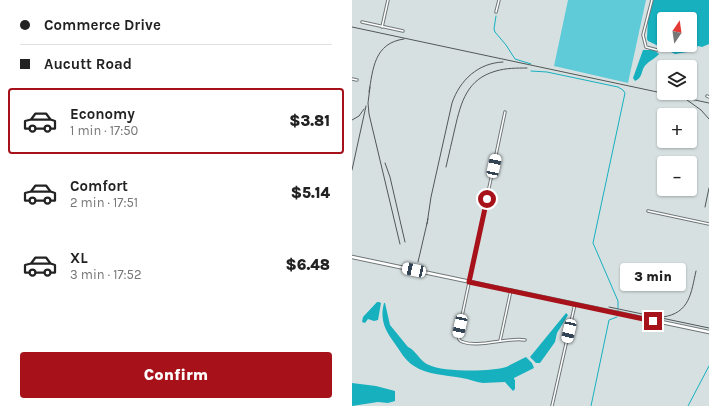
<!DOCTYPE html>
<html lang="en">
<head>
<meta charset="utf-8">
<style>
	:root { --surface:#fff; --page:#f2f2f2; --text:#222; --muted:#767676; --line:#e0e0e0; --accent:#a7121a }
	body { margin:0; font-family:Karla,sans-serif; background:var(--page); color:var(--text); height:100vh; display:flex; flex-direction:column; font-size:15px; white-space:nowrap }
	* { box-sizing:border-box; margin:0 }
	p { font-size:13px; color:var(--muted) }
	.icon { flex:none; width:22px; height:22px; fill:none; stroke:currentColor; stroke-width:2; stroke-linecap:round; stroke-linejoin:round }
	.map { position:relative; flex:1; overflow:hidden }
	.drawer { display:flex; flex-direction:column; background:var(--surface); width:352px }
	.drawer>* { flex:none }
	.guide { display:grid; align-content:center; height:88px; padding:0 20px; background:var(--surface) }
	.needle { width:26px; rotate:13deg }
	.controls { position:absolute; left:305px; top:12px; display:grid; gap:8px }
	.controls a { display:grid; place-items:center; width:40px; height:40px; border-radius:4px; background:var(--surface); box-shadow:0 1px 3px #0004; font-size:20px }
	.end { position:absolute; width:18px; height:18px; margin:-9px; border:5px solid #a7121a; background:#fff; box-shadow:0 0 0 2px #fff }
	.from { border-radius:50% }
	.bubble { position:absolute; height:28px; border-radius:4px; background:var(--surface); box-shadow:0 1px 3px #0004; font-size:13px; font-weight:800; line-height:28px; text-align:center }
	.car { position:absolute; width:12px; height:24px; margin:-12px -6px; border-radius:5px; box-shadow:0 0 3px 1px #0007; background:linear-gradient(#fff 24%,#345 0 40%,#fff 0 76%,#345 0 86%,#fff 0) }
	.guide b { display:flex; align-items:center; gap:14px; height:38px; font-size:15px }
	.guide b+b { border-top:1px solid var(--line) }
	.guide i { width:10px; height:10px; background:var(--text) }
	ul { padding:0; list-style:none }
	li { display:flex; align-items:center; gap:12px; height:66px; margin:0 8px 6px; padding:0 12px; border:2px solid transparent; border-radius:4px }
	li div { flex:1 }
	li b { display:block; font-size:15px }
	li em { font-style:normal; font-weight:800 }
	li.on { border-color:var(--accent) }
	li>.icon { width:36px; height:36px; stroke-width:1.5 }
	.action { display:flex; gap:8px; margin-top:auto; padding:8px 20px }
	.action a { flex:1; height:46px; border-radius:4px; background:var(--accent); color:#fff; font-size:16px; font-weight:800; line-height:46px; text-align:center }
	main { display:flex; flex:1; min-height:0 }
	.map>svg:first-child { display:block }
	.green { fill:#60cbd8 }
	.water { fill:#16b0bf; fill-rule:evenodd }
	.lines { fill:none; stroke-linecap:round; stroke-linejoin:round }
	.stream { stroke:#16b0bf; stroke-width:1 }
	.street-casing { stroke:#6f7778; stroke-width:3.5 }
	.secondary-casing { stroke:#6f7778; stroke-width:4.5 }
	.street { stroke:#fff; stroke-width:1.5 }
	.secondary { stroke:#fff; stroke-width:2.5 }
	.rail { stroke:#525757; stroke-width:1 }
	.route { stroke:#a7121a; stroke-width:5 }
</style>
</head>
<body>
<main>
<section class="drawer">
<div class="guide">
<b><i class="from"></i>Commerce Drive</b>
<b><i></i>Aucutt Road</b>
</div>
<ul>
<li class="on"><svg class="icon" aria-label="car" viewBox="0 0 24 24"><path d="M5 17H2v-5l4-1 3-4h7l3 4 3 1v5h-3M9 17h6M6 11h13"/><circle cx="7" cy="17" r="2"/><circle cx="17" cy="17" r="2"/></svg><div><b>Economy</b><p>1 min · 17:50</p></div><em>$3.81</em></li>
<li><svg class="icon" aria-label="car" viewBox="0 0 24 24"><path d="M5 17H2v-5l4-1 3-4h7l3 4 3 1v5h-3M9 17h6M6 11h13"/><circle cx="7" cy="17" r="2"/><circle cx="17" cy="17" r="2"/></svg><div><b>Comfort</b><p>2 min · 17:51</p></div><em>$5.14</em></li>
<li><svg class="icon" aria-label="car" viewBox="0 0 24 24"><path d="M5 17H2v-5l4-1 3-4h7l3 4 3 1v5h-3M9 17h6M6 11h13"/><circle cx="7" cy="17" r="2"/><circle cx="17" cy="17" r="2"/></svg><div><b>XL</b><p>3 min · 17:52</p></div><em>$6.48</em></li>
</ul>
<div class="action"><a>Confirm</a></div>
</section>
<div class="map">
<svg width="357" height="406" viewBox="0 0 357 406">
	<rect width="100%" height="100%" fill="#d7e0e1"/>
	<polygon class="green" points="216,0 294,0 276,83 202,66"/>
	<g class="water">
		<path d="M301,0h56v44l-7,3 -4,-1 -10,6 -13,2 -27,-13 -1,-2 1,-23zM312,19h26v26h-26z"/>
		<path d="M291,50h11l5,4c-4,5 -11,7 -15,13 -3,6 -2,11 -9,14l-2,-3z"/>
		<polygon points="25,302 27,302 29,303 26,320 22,321 16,319 13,323 10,322 11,317"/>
		<path d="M32,303h1l5,22 18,22c8,3 12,15 21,18 13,7 63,7 77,2 7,-3 13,-7 20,-10l6,6 2,5 -20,10v1l1,1v9l-2,2 -8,-9c-8,0 -15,1 -22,1 -8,-1 -14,-4 -21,-5 -15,-3 -35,-3 -48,-12 -9,-5 -15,-17 -21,-25 -9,-12 -13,-23 -9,-38z"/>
		<polygon points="214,313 216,315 205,333 203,342 188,363 184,363 178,357"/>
		<polygon points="0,383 24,386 43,391 43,401 36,403 26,402 0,406"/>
	</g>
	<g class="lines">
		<g class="stream">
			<polyline points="144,16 142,29 143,32 154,45 163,59 179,64"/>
			<polyline points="179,71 195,72 266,87 271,90 273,93 241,243 266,301 266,308"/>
			<polyline points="266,311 266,310"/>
			<polyline points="239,406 257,320 265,317"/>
			<polyline points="336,406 357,366"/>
		</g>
		<defs>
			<g id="street">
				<polyline points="300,0 291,35 294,47 305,50"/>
				<polyline points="144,12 147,0"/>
				<polyline points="10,22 51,31"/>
				<polyline points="30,27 36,0"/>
				<polyline points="0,79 5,80"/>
				<polyline points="355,96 357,97"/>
				<path d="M153,112l-47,223c0,3 1,6 5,7 15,6 44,-5 62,-2"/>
				<polyline points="296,211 357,224"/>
				<polyline points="148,341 159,290"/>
				<polyline points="200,406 223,304"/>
			</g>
			<polyline id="secondary" points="0,257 357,332"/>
		</defs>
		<use href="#street" class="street-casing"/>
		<use href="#secondary" class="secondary-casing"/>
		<use href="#street" class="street"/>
		<use href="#secondary" class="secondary"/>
		<g class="rail">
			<polyline points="0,27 357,103"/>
			<polyline points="18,87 16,103 17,114 48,244"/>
			<path d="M17,92c4,-23 5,-49 35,-53"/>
			<polyline points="335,100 349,110 357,119"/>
			<polyline points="0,120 7,116 12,109"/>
			<polyline points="33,163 38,177 53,242"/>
			<path d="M94,167c3,-13 6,-26 9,-39 6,-26 12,-49 41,-57 10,-3 21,-3 31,-3"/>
			<polyline points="0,170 14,106"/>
			<polyline points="353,207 357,188"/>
			<path d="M75,224l4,-27 21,-94c8,-23 26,-40 51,-41"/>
			<polyline points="66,262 76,219"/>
			<polyline points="257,307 357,328"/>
			<path d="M311,317c27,-4 28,-24 33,-46"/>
		</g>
	</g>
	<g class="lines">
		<polyline class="route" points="135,199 117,282 301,321"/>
	</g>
</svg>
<div class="controls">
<a><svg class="needle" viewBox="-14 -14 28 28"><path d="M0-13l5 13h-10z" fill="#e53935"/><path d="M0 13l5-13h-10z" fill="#767676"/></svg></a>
<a><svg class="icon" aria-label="layers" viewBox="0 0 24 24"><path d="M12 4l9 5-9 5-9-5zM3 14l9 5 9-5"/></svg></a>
<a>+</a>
<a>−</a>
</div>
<i class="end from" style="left:135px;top:199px"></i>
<i class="end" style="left:301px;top:321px"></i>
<div class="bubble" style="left:268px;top:263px;width:66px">3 min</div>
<i class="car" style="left:142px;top:166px;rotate:12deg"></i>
<i class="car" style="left:62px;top:270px;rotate:282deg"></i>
<i class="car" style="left:108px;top:326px;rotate:192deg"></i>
<i class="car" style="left:217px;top:331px;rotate:193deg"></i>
</div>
</main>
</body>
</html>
